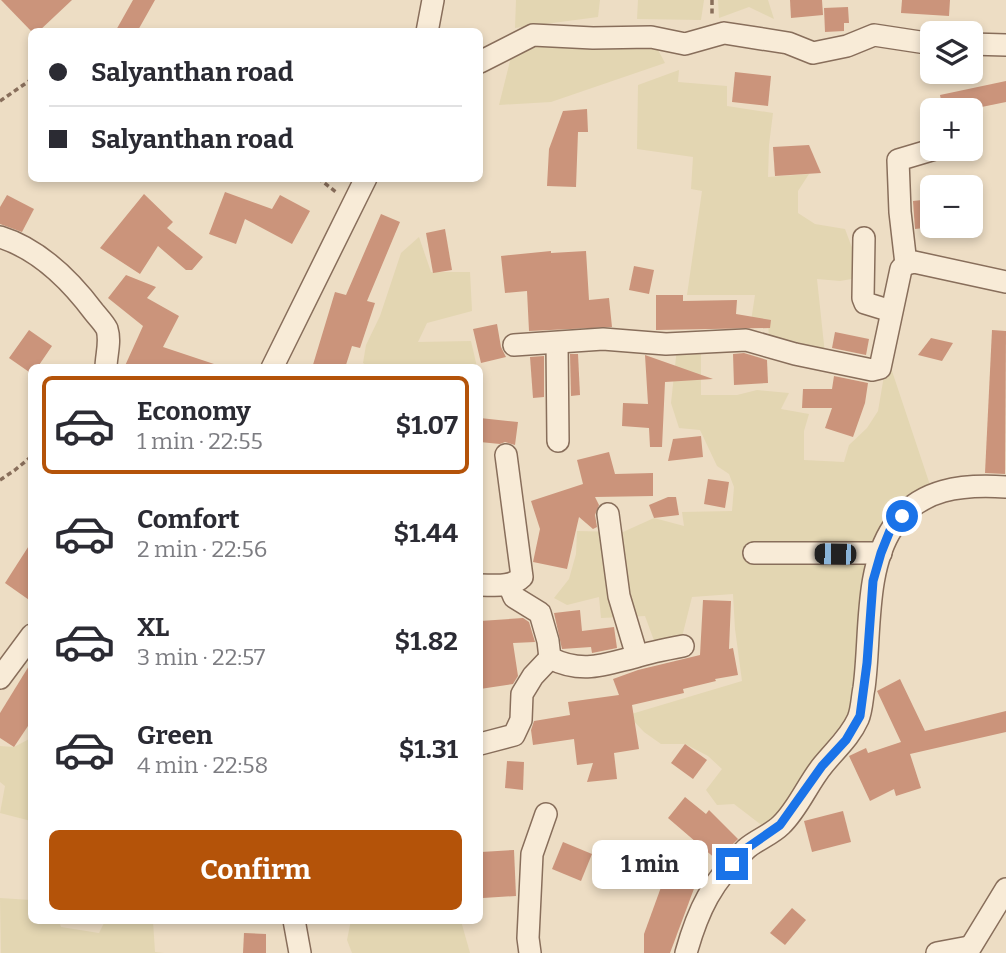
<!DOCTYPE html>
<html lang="en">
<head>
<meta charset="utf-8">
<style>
	:root { --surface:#fff; --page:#f2f2f3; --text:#2b2b33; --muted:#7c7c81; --line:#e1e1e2; --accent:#b45309 }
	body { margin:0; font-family:Bitter,serif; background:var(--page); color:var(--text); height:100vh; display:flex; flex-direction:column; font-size:26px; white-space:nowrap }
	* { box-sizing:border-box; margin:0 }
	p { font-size:23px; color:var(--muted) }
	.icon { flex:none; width:38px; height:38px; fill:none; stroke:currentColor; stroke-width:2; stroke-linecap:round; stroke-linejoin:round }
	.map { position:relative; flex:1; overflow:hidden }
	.details { position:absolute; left:28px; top:364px; width:455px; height:560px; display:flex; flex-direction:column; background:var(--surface); border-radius:10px; box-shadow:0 4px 10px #0003 }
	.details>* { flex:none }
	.banner { position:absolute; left:28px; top:28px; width:455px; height:154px; border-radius:10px; box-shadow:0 4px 10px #0003; display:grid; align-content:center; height:154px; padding:0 21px; background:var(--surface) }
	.controls { position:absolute; left:920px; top:21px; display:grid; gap:14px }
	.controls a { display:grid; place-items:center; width:63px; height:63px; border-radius:10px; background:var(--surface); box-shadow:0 4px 10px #0003; font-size:35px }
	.end { position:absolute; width:32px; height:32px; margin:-16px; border:9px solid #1a73e8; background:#fff; box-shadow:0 0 0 4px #fff }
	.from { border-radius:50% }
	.bubble { position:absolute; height:49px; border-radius:10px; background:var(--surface); box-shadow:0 4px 10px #0003; font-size:23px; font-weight:700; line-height:49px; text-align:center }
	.car { position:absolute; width:21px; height:42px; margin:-21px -10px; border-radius:9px; box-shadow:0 0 5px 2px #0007; background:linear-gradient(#222 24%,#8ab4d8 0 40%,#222 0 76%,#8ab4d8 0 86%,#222 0) }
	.banner b { display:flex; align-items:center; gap:24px; height:66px; font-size:26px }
	.banner b+b { border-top:2px solid var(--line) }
	.banner i { width:18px; height:18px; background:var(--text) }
	ul { padding:12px 0 0; list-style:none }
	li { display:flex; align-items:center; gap:21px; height:98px; margin:0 14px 10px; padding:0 7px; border:4px solid transparent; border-radius:10px }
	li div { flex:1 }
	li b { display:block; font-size:26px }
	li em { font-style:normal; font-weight:700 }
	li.selected { border-color:var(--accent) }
	li>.icon { width:63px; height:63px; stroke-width:1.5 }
	.primary-button { display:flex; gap:14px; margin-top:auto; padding:14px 21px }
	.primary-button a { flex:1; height:80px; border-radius:10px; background:var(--accent); color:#fff; font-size:28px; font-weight:700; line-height:80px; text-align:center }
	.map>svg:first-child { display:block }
	.farmland { fill:#e3d6b2 }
	.building { fill:#cb947b }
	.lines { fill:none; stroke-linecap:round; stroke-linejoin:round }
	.minor-casing { stroke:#886e5b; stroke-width:24 }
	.path { stroke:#886e5b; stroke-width:3.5; stroke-dasharray:5 3.5; stroke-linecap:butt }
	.minor { stroke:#f8ebd7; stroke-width:21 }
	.route { stroke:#1a73e8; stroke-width:9 }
</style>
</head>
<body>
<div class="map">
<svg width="1006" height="953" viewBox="0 0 1006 953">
	<rect width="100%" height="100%" fill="#edddc4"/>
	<g class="farmland">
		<polygon points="516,0 600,0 598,17 515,28"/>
		<polygon points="638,0 704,0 701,20 637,19"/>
		<polygon points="718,0 768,0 774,19 749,7 719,18"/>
		<polygon points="656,46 665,63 551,102 499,105 511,57 530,47"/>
		<polygon points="679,70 678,82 727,86 727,106 773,113 769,145 768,177 809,174 798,191 798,213 815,224 845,229 863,277 840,281 817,279 825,354 769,339 768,321 751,321 755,295 687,295 702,191 691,189 693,157 637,149 638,85"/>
		<polygon points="419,237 431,272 470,272 472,311 427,323 418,342 471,341 477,367 371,368 363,363 366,345 380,316 401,253"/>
		<polygon points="701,345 701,395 737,395 757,390 789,393 781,409 809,414 804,431 804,460 844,462 849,445 867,428 878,411 884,376 891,368 930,485 894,510 875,538 865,584 854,711 779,819 764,827 734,804 717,805 706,790 722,769 708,756 685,744 661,744 644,732 628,715 742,681 735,629 733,594 692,597 682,637 656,646 645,616 601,618 599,597 567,605 554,598 569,579 576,554 577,531 623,532 654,518 684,526 682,512 732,511 734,487 729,474 717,466 700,430 679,428 671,403 677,348"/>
		<polygon points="31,738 31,821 0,813 5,786 0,782 0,746 14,747"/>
		<polygon points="0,898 31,900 32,920 59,921 61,927 99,933 105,921 153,921 155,952 164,953 1,953"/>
		<polygon points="351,920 461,921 470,953 352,953 347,940"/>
	</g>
	<g class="building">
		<polygon points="1,0 72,0 38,32 32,32"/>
		<polygon points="133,0 155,0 137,32 115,32"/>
		<polygon points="790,0 822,0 823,15 791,18"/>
		<polygon points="902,0 950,0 949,16 901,13"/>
		<polygon points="848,7 849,23 844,23 844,31 825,32 824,8"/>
		<polygon points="735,72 771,76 768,106 732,102"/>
		<polygon points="1006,81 1006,102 967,110 943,110 940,95"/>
		<polygon points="587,109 588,132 578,132 576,187 547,186 549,149 563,111"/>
		<polygon points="809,145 821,173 775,176 773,147"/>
		<polygon points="225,192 272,209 280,195 310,211 292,244 245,219 236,244 209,234"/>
		<polygon points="144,194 173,222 167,228 203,257 192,270 186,270 158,246 140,274 100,248"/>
		<polygon points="7,195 34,209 22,232 0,224 0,207"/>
		<polygon points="931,199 934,227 915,229 913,201"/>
		<polygon points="381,214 400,222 367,301 375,303 360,348 352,346 345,368 312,368 335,292 346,295"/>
		<polygon points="445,229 452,270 433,273 426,233"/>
		<polygon points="551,251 551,253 586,251 589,300 609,298 612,327 529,331 527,291 505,293 501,256"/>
		<polygon points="634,266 654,270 649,294 629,290"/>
		<polygon points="126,275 156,287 147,298 179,316 163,347 214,364 214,368 124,368 143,326 108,298"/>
		<polygon points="656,295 683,295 683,301 737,300 736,314 771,320 770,328 656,330"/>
		<polygon points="497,324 501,347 506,357 481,363 473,329"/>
		<polygon points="29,330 52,346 37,368 32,368 32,374 9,358"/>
		<polygon points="992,330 1006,331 1005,474 985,473"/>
		<polygon points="835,332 869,339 866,355 832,348"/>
		<polygon points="931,338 953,343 942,361 918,355"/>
		<polygon points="744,353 767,360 768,383 734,385 733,354"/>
		<polygon points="570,354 578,354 580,395 571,396"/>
		<polygon points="645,355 713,379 665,382 662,447 650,447 649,428 622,426 623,403 648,404"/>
		<polygon points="544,356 544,397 533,398 530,357"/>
		<polygon points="834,376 868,383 865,403 853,437 825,428 832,408 802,408 803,389 832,389"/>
		<polygon points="480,418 518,422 515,445 505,442 500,444 480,442"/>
		<polygon points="701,436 703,457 668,461 673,439"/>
		<polygon points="609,452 615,474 653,473 653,496 595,497 599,505 595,515 597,527 593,529 579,517 567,569 533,562 540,529 531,501 583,484 577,460"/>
		<polygon points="708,479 729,482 725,508 704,504"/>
		<polygon points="668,497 676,497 679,515 654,518 649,505"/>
		<polygon points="32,541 32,602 5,583"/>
		<polygon points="703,600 731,601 729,649 733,648 738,675 715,679 716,681 683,689 684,693 632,705 639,749 614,753 617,779 587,782 593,763 577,765 574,739 533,745 531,730 534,721 570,715 568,702 619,695 613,679 638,670 700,655"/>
		<polygon points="580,610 582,631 614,627 617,648 592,653 591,647 562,649 554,613"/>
		<polygon points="523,618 529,622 535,642 513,643 518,676 513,684 480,689 480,621"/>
		<polygon points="32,661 32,720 14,747 0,738 0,713"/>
		<polygon points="900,679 925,731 1006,711 1006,732 910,754 921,788 896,796 894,789 870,801 849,756 866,748 868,753 901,742 877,691"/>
		<polygon points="685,744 707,760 693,779 671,763"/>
		<polygon points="507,761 524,762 523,790 505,788"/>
		<polygon points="685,797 706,814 709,810 738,839 717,860 668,818"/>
		<polygon points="843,811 851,842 812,852 804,821"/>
		<polygon points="563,842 592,854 581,881 552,869"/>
		<polygon points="514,850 516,896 483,898 481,852"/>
		<polygon points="668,868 695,886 670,953 644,953 644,934"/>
		<polygon points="792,908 806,920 785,945 770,933"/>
		<polygon points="244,933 266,934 266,953 243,953"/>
	</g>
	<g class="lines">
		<defs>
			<g id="minor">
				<polyline points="427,32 433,0"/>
				<polyline points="971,44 1006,45"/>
				<polyline points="480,62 533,35 593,38 651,37 685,44 724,33 788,43 813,53 847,46 874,35 933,44"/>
				<path d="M0,237c39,12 70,43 94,75 4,5 10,11 13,17 4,13 -1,26 -1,39"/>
				<polyline points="864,238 863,298 865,303 891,311"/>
				<polyline points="906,264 900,212 898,160 935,149"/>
				<polyline points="557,343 558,441"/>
				<polyline points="514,345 603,339 666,344 746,340 795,354 872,370 880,368 901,269 906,264 914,262 1006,282"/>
				<polyline points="272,368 366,178"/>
				<polyline points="608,514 619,596 637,656"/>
				<polyline points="754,553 881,553"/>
				<path d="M480,585c14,0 31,3 42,-8l-16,-122"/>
				<path d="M509,585l5,12 26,16 8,28 2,17c32,16 53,7 85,-1 16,-5 32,-8 48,-11"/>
				<polyline points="0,678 32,635"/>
				<polyline points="480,744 514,735 521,720 522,694 533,676 550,658"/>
				<polyline points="294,920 300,953"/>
				<polyline points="530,953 528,938 532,854 546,814"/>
				<path d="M686,953c12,-43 26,-72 60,-104 10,-9 25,-14 35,-24 17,-16 27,-42 42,-60 13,-16 27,-28 35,-46 4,-9 4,-22 6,-31 7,-50 0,-118 29,-161 26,-39 70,-43 113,-40"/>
				<polyline points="937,953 969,947"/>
				<polyline points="967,953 1006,889"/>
			</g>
		</defs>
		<use href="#minor" class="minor-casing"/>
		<g class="path">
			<polyline points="712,0 712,15"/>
			<polyline points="0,101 32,79"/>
			<polyline points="318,178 336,192"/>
			<polyline points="0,480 15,470 32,456"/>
		</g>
		<use href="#minor" class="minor"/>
	</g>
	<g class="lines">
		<polyline class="route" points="732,864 747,848 780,825 822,766 846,740 860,716 867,663 873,581 881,553 891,528 902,516"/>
	</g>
</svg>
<div class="controls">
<a><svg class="icon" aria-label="layers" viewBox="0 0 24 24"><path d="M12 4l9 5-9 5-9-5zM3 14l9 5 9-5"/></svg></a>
<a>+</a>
<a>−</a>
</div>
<i class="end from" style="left:902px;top:516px"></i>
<i class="end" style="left:732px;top:864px"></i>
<div class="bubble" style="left:592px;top:840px;width:116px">1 min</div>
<i class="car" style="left:835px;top:554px;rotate:271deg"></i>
<div class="banner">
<b><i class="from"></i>Salyanthan road</b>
<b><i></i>Salyanthan road</b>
</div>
<section class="details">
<ul>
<li class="selected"><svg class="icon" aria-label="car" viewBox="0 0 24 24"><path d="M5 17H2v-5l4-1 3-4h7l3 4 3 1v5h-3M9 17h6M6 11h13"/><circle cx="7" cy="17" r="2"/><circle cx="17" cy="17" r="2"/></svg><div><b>Economy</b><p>1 min · 22:55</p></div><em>$1.07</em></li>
<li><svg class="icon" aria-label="car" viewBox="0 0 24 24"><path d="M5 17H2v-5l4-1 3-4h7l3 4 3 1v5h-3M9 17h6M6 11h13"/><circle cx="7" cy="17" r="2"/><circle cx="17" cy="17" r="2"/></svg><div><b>Comfort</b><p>2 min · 22:56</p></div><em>$1.44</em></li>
<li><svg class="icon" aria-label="car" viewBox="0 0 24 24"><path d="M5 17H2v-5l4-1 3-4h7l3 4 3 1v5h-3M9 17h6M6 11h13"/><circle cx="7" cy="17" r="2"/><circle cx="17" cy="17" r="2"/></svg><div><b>XL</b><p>3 min · 22:57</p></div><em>$1.82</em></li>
<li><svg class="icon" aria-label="car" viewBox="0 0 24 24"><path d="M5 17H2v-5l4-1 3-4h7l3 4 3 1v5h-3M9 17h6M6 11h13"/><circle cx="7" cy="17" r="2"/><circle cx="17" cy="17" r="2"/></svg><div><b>Green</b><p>4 min · 22:58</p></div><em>$1.31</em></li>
</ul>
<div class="primary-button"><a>Confirm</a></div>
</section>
</div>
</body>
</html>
